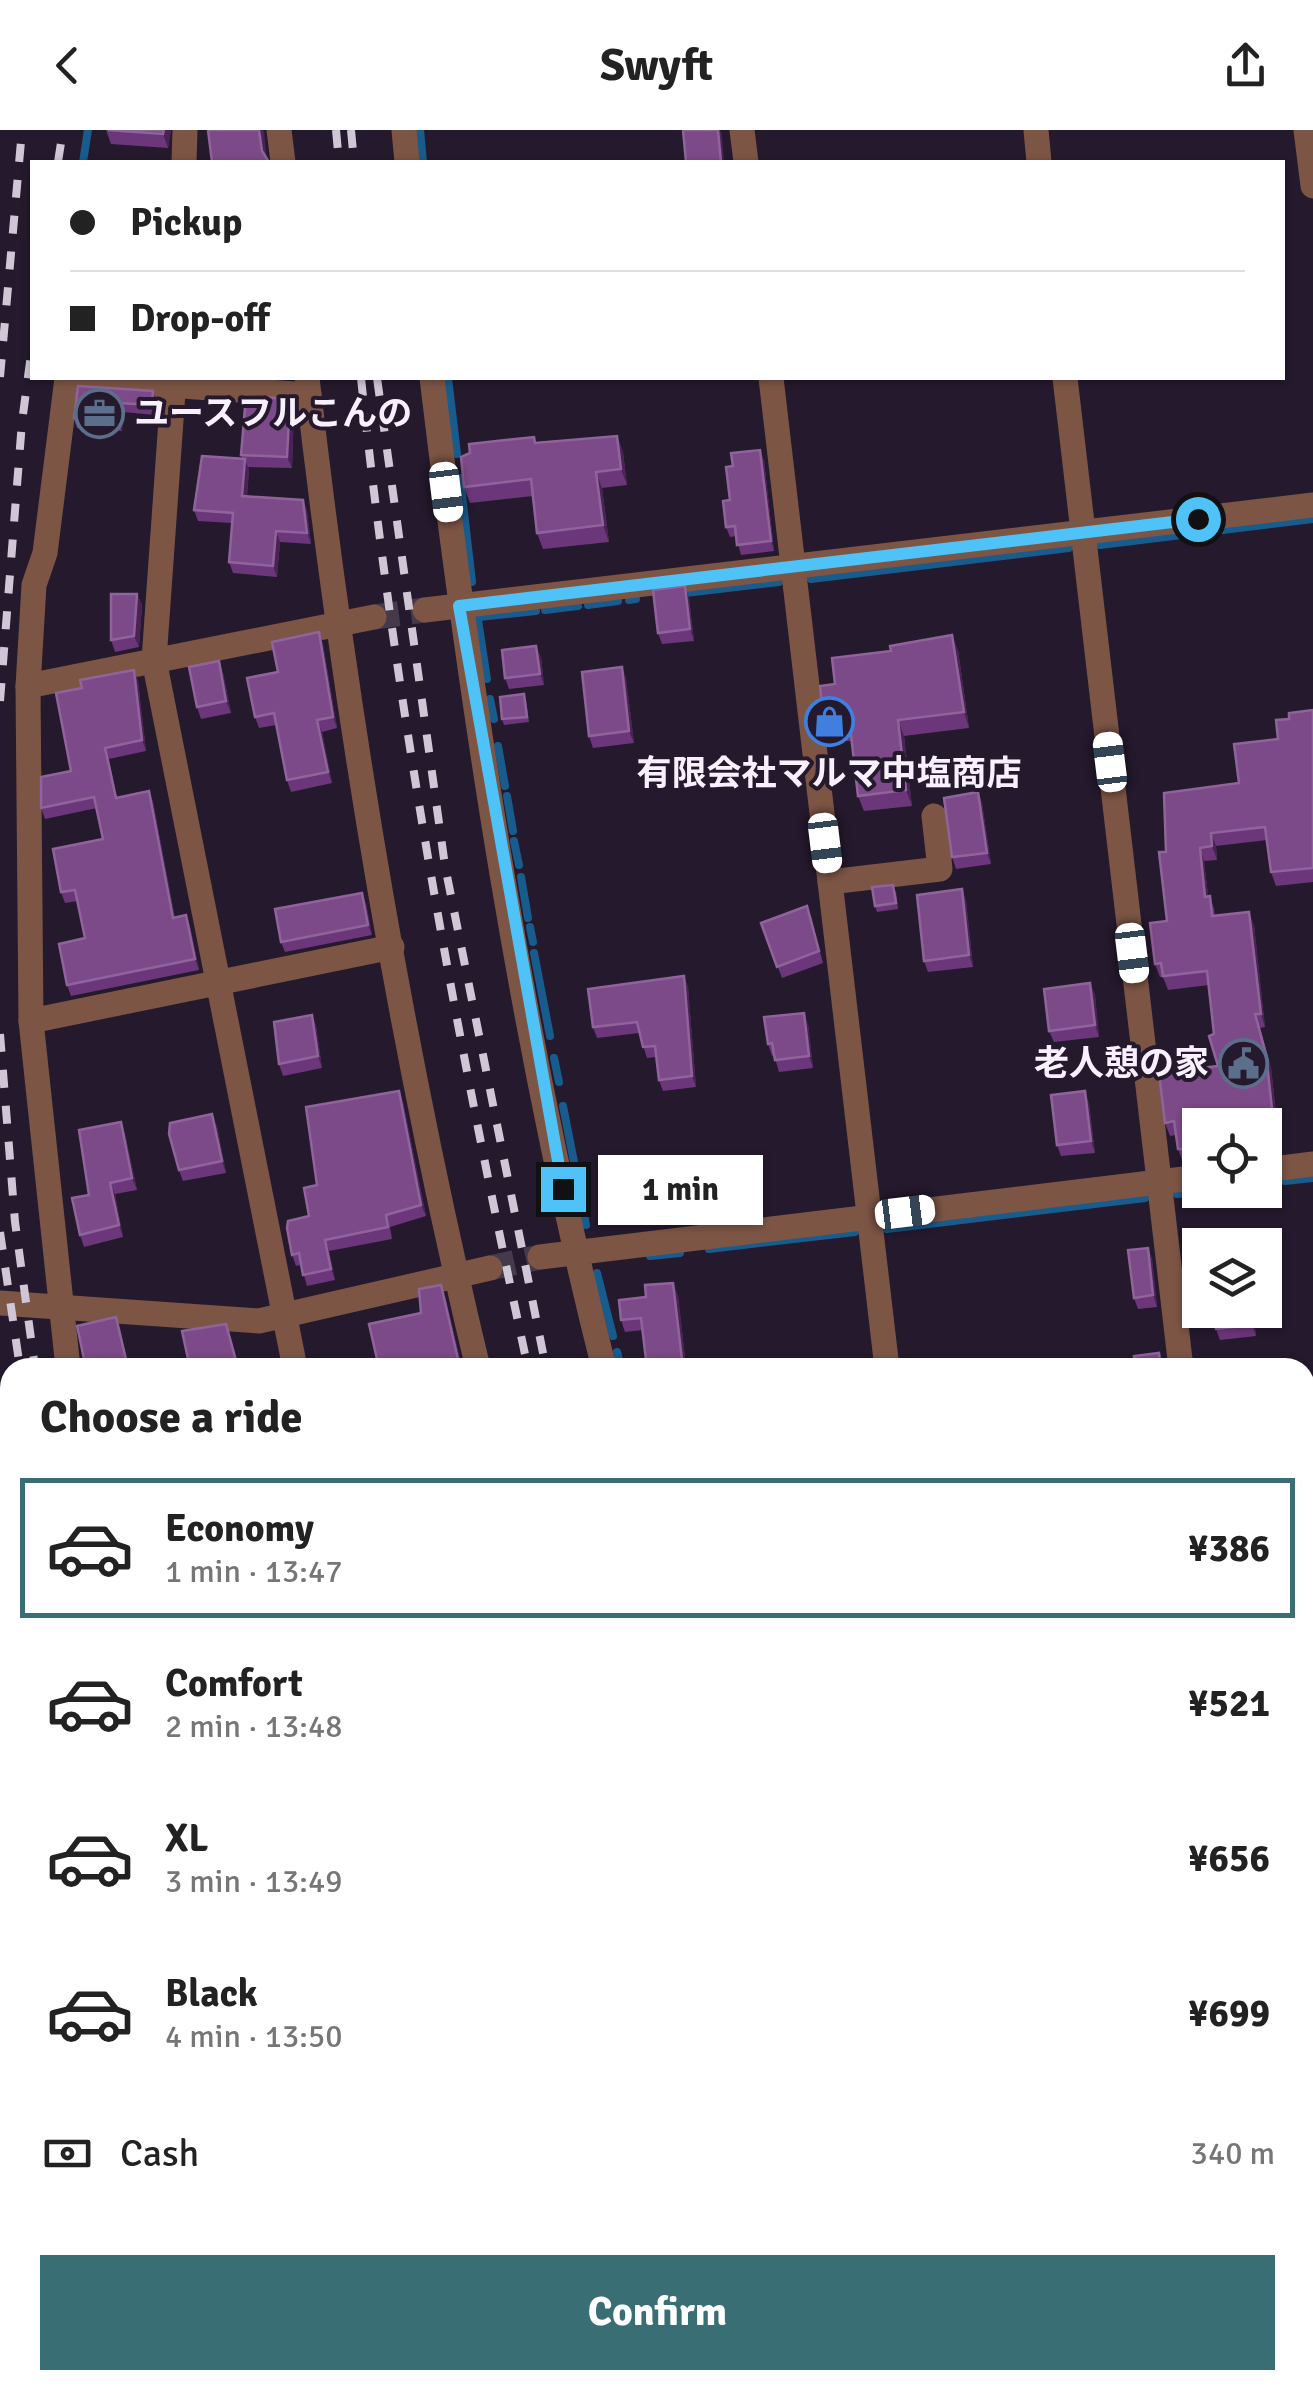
<!DOCTYPE html>
<html lang="en">
<head>
<meta charset="utf-8">
<style>
	:root { --surface:#fff; --page:#f6f6f6; --text:#222; --muted:#767676; --line:#e0e0e0; --accent:#386e74 }
	body { margin:0; font-family:Signika,"Noto Sans JP",sans-serif; background:var(--page); color:var(--text); height:100vh; display:flex; flex-direction:column; font-size:38px; white-space:nowrap }
	* { box-sizing:border-box; margin:0 }
	p { font-size:32px; color:var(--muted) }
	.icon { flex:none; width:55px; height:55px; fill:none; stroke:currentColor; stroke-width:2; stroke-linecap:round; stroke-linejoin:round }
	.map { position:relative; flex:1; overflow:hidden }
	.side { position:absolute; left:0px; top:1228px; width:1315px; height:1032px; display:flex; flex-direction:column; background:var(--surface); border-radius:30px 30px 0 0; box-shadow:0 2px 8px #0004 }
	.side>* { flex:none }
	.guide { position:absolute; left:30px; top:30px; width:1255px; height:220px; border-radius:0px; box-shadow:0 2px 8px #0004; display:grid; align-content:center; height:220px; padding:0 40px; background:var(--surface) }
	.controls { position:absolute; left:1182px; top:978px; display:grid; gap:20px }
	.controls a { display:grid; place-items:center; width:100px; height:100px; border-radius:0px; background:var(--surface); box-shadow:0 2px 8px #0004; font-size:50px }
	.end { position:absolute; width:45px; height:45px; margin:-22px; border:12px solid #4fc3f7; background:#111; box-shadow:0 0 0 5px #111 }
	.from { border-radius:50% }
	.bubble { position:absolute; height:70px; border-radius:0px; background:var(--surface); box-shadow:0 2px 8px #0004; font-size:32px; font-weight:700; line-height:70px; text-align:center }
	.car { position:absolute; width:30px; height:60px; margin:-30px -15px; border-radius:12px; box-shadow:0 0 8px 2px #0007; background:linear-gradient(#fff 24%,#345 0 40%,#fff 0 76%,#345 0 86%,#fff 0) }
	.guide b { display:flex; align-items:center; gap:35px; height:95px; font-size:38px }
	.guide b+b { border-top:2px solid var(--line) }
	.guide i { width:25px; height:25px; background:var(--text) }
	ul { padding:0; list-style:none }
	li { display:flex; align-items:center; gap:30px; height:140px; margin:0 20px 15px; padding:0 20px; border:5px solid transparent; border-radius:0px }
	li div { flex:1 }
	li b { display:block; font-size:38px }
	li em { font-style:normal; font-weight:700 }
	li.selected { border-color:var(--accent) }
	li>.icon { width:90px; height:90px; stroke-width:1.5 }
	h2 { padding:0 40px; font-size:45px; line-height:120px }
	.pay { display:flex; align-items:center; gap:25px; height:110px; padding:0 40px; font-size:38px }
	.pay p { margin-inline-start:auto }
	.cta { display:flex; gap:20px; margin-top:auto; padding:20px 40px }
	.cta a { flex:1; height:115px; border-radius:0px; background:var(--accent); color:#fff; font-size:40px; font-weight:700; line-height:115px; text-align:center }
	header { display:flex; justify-content:space-between; align-items:center; height:130px; padding:0 40px; background:var(--surface); font-size:45px; font-weight:700 }
	.map>svg:first-child { display:block }
	.lines { fill:none; stroke-linecap:round; stroke-linejoin:round }
	.stream { stroke:#185c8e; stroke-width:8 }
	.minor-tunnel { stroke:#45394c; stroke-width:25; stroke-dasharray:25 12; stroke-linecap:butt }
	.minor { stroke:#7c5545; stroke-width:25 }
	.rail { stroke:#d0c7d6; stroke-width:8; stroke-dasharray:18 18; stroke-linecap:butt }
	.wall { fill:#6c367a }
	.shaded-wall { fill:#4a2255 }
	.building { fill:#7c4a88; stroke:#8f649b; stroke-width:2.5 }
	.route { stroke:#4fc3f7; stroke-width:12 }
	.labels { text-anchor:middle; stroke-width:8; stroke-linejoin:round; paint-order:stroke }
	.poi-label { font-size:35px; font-weight:bold; fill:#f8f0fe; stroke:#25192d; text-anchor:start }
</style>
</head>
<body>
<header><svg class="icon" aria-label="back" viewBox="0 0 24 24"><path d="M15 5l-7 7 7 7"/></svg>Swyft<svg class="icon" aria-label="share" viewBox="0 0 24 24"><path d="M12 15V3M7 8l5-5 5 5M5 13v7h14v-7"/></svg></header>
<div class="map">
<svg width="1313" height="2258" viewBox="0 0 1313 2258">
	<rect width="100%" height="100%" fill="#25192d"/>
	<g class="lines">
		<g class="stream">
			<polyline points="420,0 423,32"/>
			<polyline points="83,32 88,0"/>
			<polyline points="448,248 457,324"/>
			<polyline points="460,348 472,452"/>
			<polyline points="1100,415 1313,389"/>
			<polyline points="811,449 1069,418"/>
			<polyline points="677,464 779,452"/>
			<polyline points="629,470 636,469"/>
			<polyline points="588,475 618,471"/>
			<polyline points="545,480 578,476"/>
			<polyline points="479,487 536,481"/>
			<polyline points="478,490 487,549"/>
			<polyline points="490,569 494,589"/>
			<polyline points="498,616 505,656"/>
			<polyline points="507,666 513,701"/>
			<polyline points="514,711 519,735"/>
			<polyline points="521,747 528,788"/>
			<polyline points="530,797 533,812"/>
			<polyline points="534,823 550,906"/>
			<polyline points="554,928 559,952"/>
			<polyline points="563,976 574,1032"/>
			<polyline points="576,1044 586,1095"/>
			<polyline points="1285,1051 1313,1048"/>
			<polyline points="1265,1054 1273,1053"/>
			<polyline points="1177,1064 1215,1060"/>
			<polyline points="887,1099 1145,1068"/>
			<polyline points="709,1119 855,1102"/>
			<polyline points="650,1126 680,1123"/>
			<polyline points="597,1143 613,1206"/>
			<polyline points="617,1222 621,1238"/>
			<polyline points="1305,1579 1313,1576"/>
		</g>
		<g class="minor-tunnel">
			<polyline points="374,487 425,480"/>
			<polyline points="490,1138 540,1127"/>
		</g>
		<g class="minor">
			<polyline points="279,0 283,32"/>
			<polyline points="404,0 407,32"/>
			<polyline points="742,0 746,32"/>
			<polyline points="1036,0 1039,32"/>
			<polyline points="1306,0 1313,56"/>
			<polyline points="184,32 185,0"/>
			<polyline points="174,248 154,530 295,1238"/>
			<path d="M307,248c38,331 93,665 171,990"/>
			<path d="M432,248c40,331 90,665 172,990"/>
			<polyline points="771,248 887,1238"/>
			<polyline points="1065,248 1181,1238"/>
			<polyline points="425,480 1313,375"/>
			<polyline points="28,556 374,487"/>
			<polyline points="830,752 940,739 934,686"/>
			<polyline points="31,891 392,817"/>
			<polyline points="1265,1040 1313,1034"/>
			<polyline points="540,1127 1200,1047"/>
			<polyline points="0,1173 259,1191 490,1138"/>
			<polyline points="68,1238 31,891 28,556 34,455 45,423 67,248 309,265"/>
			<polyline points="1305,1564 1313,1562"/>
			<polyline points="1305,1705 1313,1716"/>
			<polyline points="0,1718 10,1714"/>
			<polyline points="0,1930 10,1960"/>
			<polyline points="1305,2097 1313,2091"/>
			<polyline points="0,2137 10,2134"/>
			<polyline points="105,2250 108,2258"/>
			<polyline points="293,2250 296,2258"/>
			<polyline points="377,2250 380,2258"/>
			<polyline points="576,2250 579,2258"/>
			<polyline points="891,2250 893,2258"/>
			<polyline points="721,2258 742,2250"/>
			<polyline points="1056,2258 1057,2250"/>
		</g>
		<g class="rail">
			<polyline points="336,0 339,32"/>
			<polyline points="351,0 354,32"/>
			<polyline points="58,32 63,0"/>
			<polyline points="0,247 22,0"/>
			<path d="M361,248c35,332 96,663 167,990"/>
			<polyline points="377,248 445,736 546,1238"/>
			<polyline points="0,571 22,292 32,217"/>
			<polyline points="0,904 15,1092 35,1238"/>
			<polyline points="0,1102 20,1238"/>
			<polyline points="338,2250 341,2258"/>
			<polyline points="809,2250 812,2258"/>
			<polyline points="829,2250 832,2258"/>
		</g>
	</g>
	<g class="wall">
		<polygon points="106,0 171,0 168,18 111,14"/>
		<polygon points="153,261 156,271 155,285 123,282 122,301 77,298 74,288"/>
		<polygon points="290,269 294,280 292,338 248,337 249,340 247,366 303,370 307,381 311,414 280,412 277,447 233,443 229,432 232,393 198,391 194,380 242,329 241,325"/>
		<polygon points="617,306 623,322 627,355 602,358 609,412 543,419 537,403 533,366 470,373 464,357 536,312"/>
		<polygon points="764,330 774,421 741,425 736,406 730,407 726,397 730,370"/>
		<polygon points="137,464 142,475 139,517 115,522 111,510"/>
		<polygon points="689,468 694,511 662,514 658,503"/>
		<polygon points="319,502 323,514 337,598 322,602 332,653 291,662 287,650 276,595 259,598 255,587 278,542"/>
		<polygon points="958,520 969,598 904,606 912,676 864,681 858,666 852,611 830,611 824,595 835,554"/>
		<polygon points="541,527 544,555 509,559 505,548"/>
		<polygon points="622,537 626,549 634,613 593,618 589,606"/>
		<polygon points="134,540 138,551 146,621 109,629 117,668 149,661 153,672 175,788 186,785 190,796 199,840 71,866 67,855 85,808 77,771 65,773 61,762 103,709 97,678 45,689 41,678 71,641 82,558"/>
		<polygon points="223,543 231,583 201,589 197,577"/>
		<polygon points="526,570 529,592 504,595 502,589"/>
		<polygon points="1313,580 1313,752 1276,756 1271,742 1267,710 1216,716 1217,730 1204,731 1208,766 1210,766 1214,779 1215,786 1254,795 1265,897 1260,898 1271,938 1280,1019 1265,1021 1265,995 1200,995 1200,1033 1183,1033 1178,1019 1176,1005 1170,1006 1165,993 1218,936 1209,855 1168,860 1163,847 1160,847 1155,834 1167,791 1166,722 1239,653 1278,609 1289,589"/>
		<polygon points="978,662 982,673 991,734 956,739 952,727"/>
		<polygon points="962,759 966,771 973,837 928,842 924,831"/>
		<polygon points="896,761 898,779 877,782 875,776"/>
		<polygon points="366,773 372,805 285,822 281,812"/>
		<polygon points="811,787 823,833 782,848 761,793"/>
		<polygon points="684,846 688,857 696,957 663,961 659,950 656,927 647,928 639,903 597,908 593,897"/>
		<polygon points="1090,853 1095,865 1099,907 1054,912 1049,901"/>
		<polygon points="312,885 316,896 322,938 283,946 279,934"/>
		<polygon points="808,894 813,938 779,942 774,925 772,926 768,914"/>
		<polygon points="403,972 426,1086 390,1097 392,1109 329,1121 335,1150 307,1156 301,1135 296,1136 292,1125 309,1086 317,1055"/>
		<polygon points="1089,973 1095,1023 1061,1026 1057,1015"/>
		<polygon points="121,992 125,1004 137,1060 115,1064 123,1107 84,1117 80,1105 89,1065"/>
		<polygon points="217,996 226,1043 183,1051 179,1040"/>
		<polygon points="1148,1118 1152,1129 1157,1177 1138,1179 1134,1168"/>
		<polygon points="678,1165 686,1238 647,1238 643,1200 625,1202 621,1190 646,1167"/>
		<polygon points="445,1166 462,1238 379,1238 421,1183"/>
		<polygon points="1253,1180 1256,1206 1220,1210 1216,1199"/>
		<polygon points="0,1288 5,1323 9,1322 10,1325 10,1513 0,1514"/>
		<polygon points="10,1548 10,1670 0,1672 0,1549"/>
		<polygon points="0,2038 10,2071 10,2074 0,2078"/>
		<polygon points="703,2250 706,2258 618,2258"/>
	</g>
	<g class="shaded-wall">
		<polygon points="164,0 171,0 168,18 163,4"/>
		<polygon points="259,0 264,0 267,32 262,21"/>
		<polygon points="718,0 720,0 722,5 724,32 721,32"/>
		<polygon points="153,261 156,271 155,285 152,275"/>
		<polygon points="290,269 294,280 292,338 287,327"/>
		<polygon points="119,273 123,282 122,301 118,291"/>
		<polygon points="617,306 623,322 627,355 621,339"/>
		<polygon points="760,320 764,330 774,421 771,411"/>
		<polygon points="245,329 249,340 246,377 242,366"/>
		<polygon points="596,342 602,358 609,412 603,395"/>
		<polygon points="303,370 307,381 311,414 307,403"/>
		<polygon points="276,401 280,412 277,447 273,436"/>
		<polygon points="685,456 689,468 694,511 690,499"/>
		<polygon points="137,464 142,475 139,517 134,506"/>
		<polygon points="319,502 323,514 337,598 333,587"/>
		<polygon points="952,505 958,520 969,598 964,582"/>
		<polygon points="536,516 541,527 544,555 540,544"/>
		<polygon points="219,531 223,543 231,583 226,571"/>
		<polygon points="622,537 626,549 634,613 629,601"/>
		<polygon points="134,540 138,551 146,621 142,610"/>
		<polygon points="317,590 322,602 332,653 328,642"/>
		<polygon points="898,590 904,606 912,676 906,660"/>
		<polygon points="149,661 153,672 177,799 173,788"/>
		<polygon points="978,662 982,673 991,734 987,723"/>
		<polygon points="1211,703 1216,716 1217,730 1212,716"/>
		<polygon points="1200,718 1204,731 1210,780 1205,767"/>
		<polygon points="962,759 966,771 973,837 969,825"/>
		<polygon points="362,763 366,773 372,805 368,795"/>
		<polygon points="1249,782 1254,795 1265,897 1261,884"/>
		<polygon points="186,785 190,796 199,840 195,829"/>
		<polygon points="684,846 688,857 696,957 692,946"/>
		<polygon points="1090,853 1095,865 1099,907 1095,895"/>
		<polygon points="804,883 808,894 813,938 809,926"/>
		<polygon points="1255,884 1271,938 1280,1019 1275,1006"/>
		<polygon points="312,885 316,896 322,938 318,926"/>
		<polygon points="399,961 403,972 426,1086 421,1075"/>
		<polygon points="1085,961 1089,973 1095,1023 1091,1011"/>
		<polygon points="212,984 217,996 226,1043 222,1031"/>
		<polygon points="121,992 125,1004 137,1060 132,1048"/>
		<polygon points="110,1053 115,1064 123,1107 119,1095"/>
		<polygon points="325,1110 329,1121 335,1150 331,1139"/>
		<polygon points="1148,1118 1152,1129 1157,1177 1153,1165"/>
		<polygon points="673,1153 678,1165 686,1238 683,1238"/>
		<polygon points="441,1155 445,1166 462,1238 460,1238"/>
		<polygon points="1250,1180 1253,1180 1256,1206 1252,1195"/>
		<polygon points="116,1187 120,1199 129,1238 128,1238"/>
		<polygon points="0,1288 7,1335 3,1323 0,1304"/>
		<polygon points="5,1617 9,1628 10,1666 7,1659"/>
	</g>
	<g class="building">
		<polygon points="108,0 164,0 163,4"/>
		<polygon points="208,0 259,0 262,21 269,32 212,32"/>
		<polygon points="683,0 718,0 721,32 686,32"/>
		<polygon points="78,256 153,261 152,275 119,273 118,291 74,288"/>
		<polygon points="246,266 290,269 287,327 241,325"/>
		<polygon points="617,306 621,339 596,342 603,395 537,403 531,349 464,357 461,327 470,323 469,314 534,307 535,313"/>
		<polygon points="760,320 771,411 737,415 735,396 726,397 723,371 730,370 726,337 733,336 731,323"/>
		<polygon points="202,326 245,329 242,366 303,370 307,403 276,401 273,436 229,432 233,383 194,380"/>
		<polygon points="685,456 690,499 658,503 653,460"/>
		<polygon points="111,464 137,464 134,506 111,510"/>
		<polygon points="319,502 333,587 317,590 328,642 287,650 274,583 255,587 247,548 278,542 272,512"/>
		<polygon points="952,505 964,582 898,590 906,660 858,666 850,596 824,595 820,556 835,554 832,528 891,521 890,516"/>
		<polygon points="536,516 540,544 505,548 502,520"/>
		<polygon points="219,531 226,571 197,577 189,537"/>
		<polygon points="622,537 629,601 589,606 582,542"/>
		<polygon points="134,540 142,610 105,618 116,668 149,661 173,788 186,785 195,829 67,855 59,814 85,808 75,760 61,762 53,719 103,709 94,667 41,678 41,647 71,641 56,563 82,558 80,550"/>
		<polygon points="524,564 527,587 502,589 500,567"/>
		<polygon points="1313,580 1313,738 1271,742 1265,697 1211,703 1212,716 1200,718 1205,767 1210,766 1212,786 1249,782 1261,884 1255,884 1266,924 1275,1006 1265,1007 1265,995 1200,995 1200,1020 1178,1019 1174,991 1165,993 1159,943 1218,936 1209,906 1214,904 1207,841 1163,846 1161,833 1155,834 1150,793 1167,791 1159,722 1166,722 1164,663 1239,653 1234,614 1278,609 1276,590 1289,589 1289,583"/>
		<polygon points="978,662 987,723 952,727 944,668"/>
		<polygon points="893,755 896,773 875,776 872,757"/>
		<polygon points="962,759 969,825 924,831 917,765"/>
		<polygon points="362,763 368,795 281,812 275,779"/>
		<polygon points="807,776 819,821 777,837 761,793"/>
		<polygon points="684,846 692,946 659,950 655,916 643,917 637,892 593,897 588,859"/>
		<polygon points="1090,853 1095,895 1049,901 1044,859"/>
		<polygon points="804,883 809,926 775,930 772,913 768,914 764,887"/>
		<polygon points="312,885 318,926 279,934 274,892"/>
		<polygon points="399,961 421,1075 386,1085 388,1097 325,1110 331,1139 303,1145 299,1123 292,1125 287,1098 288,1091 309,1086 304,1058 317,1055 306,977"/>
		<polygon points="1085,961 1091,1011 1057,1015 1051,965"/>
		<polygon points="212,984 222,1031 179,1040 169,1004 170,993"/>
		<polygon points="121,992 132,1048 110,1053 119,1095 80,1105 72,1068 89,1065 79,1000"/>
		<polygon points="1148,1118 1153,1165 1134,1168 1128,1120"/>
		<polygon points="673,1153 683,1238 647,1238 641,1188 621,1190 619,1170 646,1167 645,1155"/>
		<polygon points="441,1155 460,1238 426,1238 425,1236 418,1238 417,1232 390,1238 379,1238 369,1194 421,1183 419,1159"/>
		<polygon points="1212,1180 1250,1180 1252,1195 1216,1199"/>
		<polygon points="116,1187 128,1238 86,1238 77,1196"/>
		<polygon points="226,1194 238,1238 190,1238 182,1201"/>
		<polygon points="1159,1223 1161,1238 1135,1238 1134,1226"/>
		<polygon points="0,1304 3,1323 9,1322 10,1333 10,1501 0,1502"/>
		<polygon points="10,1548 10,1617 5,1617 7,1659 0,1660 0,1549"/>
		<polygon points="1313,2002 1313,2054 1312,2054 1307,2035 1311,2034 1305,2011 1305,2005"/>
		<polygon points="0,2040 7,2063 0,2065"/>
		<polygon points="10,2160 10,2250 89,2250 91,2258 0,2258 0,2163"/>
		<polygon points="155,2250 257,2250 260,2258 159,2258"/>
		<polygon points="511,2250 514,2258 491,2258"/>
		<polygon points="615,2250 703,2250 706,2258 681,2258 679,2252 664,2258 618,2258"/>
	</g>
	<g class="lines">
		<polyline class="route" points="563,1059 459,476 1198,389"/>
	</g>
	<defs>
		<symbol id="office-ring" viewBox="-11 -11 22 22"><circle r="9.5" fill="#25192d" stroke="#5c6f8a" stroke-width="1.5"/><path d="M-6-3h4V-5.5h4V-3h4V5H-6ZM-1-4.5V-3h2v-1.5ZM-6 0V1H6V0Z" fill="#5c6f8a"/></symbol>
		<symbol id="shop-ring" viewBox="-11 -11 22 22"><circle r="9.5" fill="#25192d" stroke="#3f7fe0" stroke-width="1.5"/><path d="M-5-2.5h2.3a2.7 3.5 0 0 1 5.4 0H5L5.5 6h-11ZM-1.5-2.5h3a1.5 2.3 0 0 0-3 0Z" fill="#3f7fe0"/></symbol>
		<symbol id="civic-ring" viewBox="-11 -11 22 22"><circle r="9.5" fill="#25192d" stroke="#5c6f8a" stroke-width="1.5"/><path d="M-.6-6.5H3V-4.5H.6V-3L4-1V1h2V6H-6V1h2V-1L-.6-3ZM-1.2 2.5V6h2.4V2.5Z" fill="#5c6f8a"/></symbol>
	</defs>
	<g fill-rule="evenodd">
		<use href="#office-ring" x="72" y="256" width="55" height="55"/>
		<use href="#shop-ring" x="802" y="564" width="55" height="55"/>
		<use href="#civic-ring" x="1216" y="906" width="55" height="55"/>
	</g>
	<g class="labels">
		<g class="poi-label">
			<text x="134" y="295">ユースフルこんの</text>
			<text x="829" y="655" text-anchor="middle">有限会社マルマ中塩商店</text>
			<text x="1209" y="945" text-anchor="end">老人憩の家</text>
		</g>
	</g>
</svg>
<div class="controls">
<a><svg class="icon" aria-label="locate" viewBox="0 0 24 24"><circle cx="12" cy="12" r="6"/><path d="M12 2v4M12 18v4M2 12h4M18 12h4"/></svg></a>
<a><svg class="icon" aria-label="layers" viewBox="0 0 24 24"><path d="M12 4l9 5-9 5-9-5zM3 14l9 5 9-5"/></svg></a>
</div>
<i class="end from" style="left:1198px;top:389px"></i>
<i class="end" style="left:563px;top:1059px"></i>
<div class="bubble" style="left:598px;top:1025px;width:165px">1 min</div>
<i class="car" style="left:446px;top:362px;rotate:173deg"></i>
<i class="car" style="left:1110px;top:632px;rotate:353deg"></i>
<i class="car" style="left:825px;top:713px;rotate:173deg"></i>
<i class="car" style="left:1132px;top:823px;rotate:173deg"></i>
<i class="car" style="left:905px;top:1082px;rotate:83deg"></i>
<div class="guide">
<b><i class="from"></i>Pickup</b>
<b><i></i>Drop-off</b>
</div>
<section class="side">
<h2>Choose a ride</h2>
<ul>
<li class="selected"><svg class="icon" aria-label="car" viewBox="0 0 24 24"><path d="M5 17H2v-5l4-1 3-4h7l3 4 3 1v5h-3M9 17h6M6 11h13"/><circle cx="7" cy="17" r="2"/><circle cx="17" cy="17" r="2"/></svg><div><b>Economy</b><p>1 min · 13:47</p></div><em>¥386</em></li>
<li><svg class="icon" aria-label="car" viewBox="0 0 24 24"><path d="M5 17H2v-5l4-1 3-4h7l3 4 3 1v5h-3M9 17h6M6 11h13"/><circle cx="7" cy="17" r="2"/><circle cx="17" cy="17" r="2"/></svg><div><b>Comfort</b><p>2 min · 13:48</p></div><em>¥521</em></li>
<li><svg class="icon" aria-label="car" viewBox="0 0 24 24"><path d="M5 17H2v-5l4-1 3-4h7l3 4 3 1v5h-3M9 17h6M6 11h13"/><circle cx="7" cy="17" r="2"/><circle cx="17" cy="17" r="2"/></svg><div><b>XL</b><p>3 min · 13:49</p></div><em>¥656</em></li>
<li><svg class="icon" aria-label="car" viewBox="0 0 24 24"><path d="M5 17H2v-5l4-1 3-4h7l3 4 3 1v5h-3M9 17h6M6 11h13"/><circle cx="7" cy="17" r="2"/><circle cx="17" cy="17" r="2"/></svg><div><b>Black</b><p>4 min · 13:50</p></div><em>¥699</em></li>
</ul>
<div class="pay"><svg class="icon" aria-label="cash" viewBox="0 0 24 24"><path d="M3 7h18v10H3z"/><circle cx="12" cy="12" r="2"/></svg>Cash<p>340 m</p></div>
<div class="cta"><a>Confirm</a></div>
</section>
</div>
</body>
</html>
